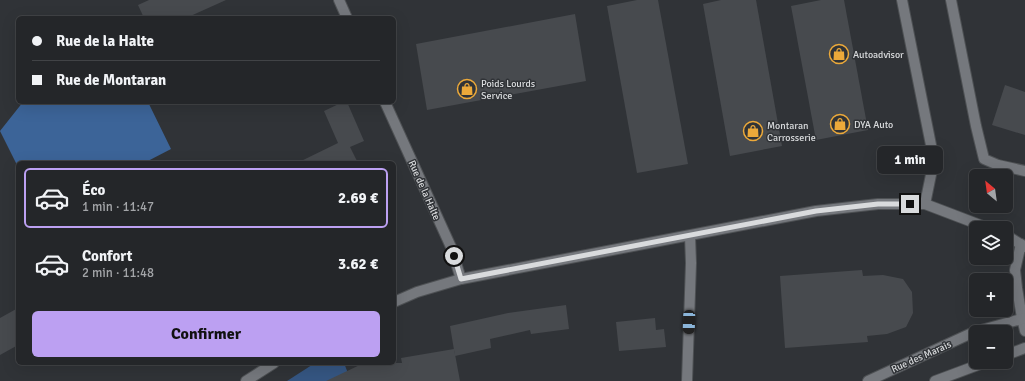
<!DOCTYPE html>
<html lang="fr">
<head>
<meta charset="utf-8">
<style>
	:root { --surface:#242629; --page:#303235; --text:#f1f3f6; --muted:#a3a5a8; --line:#414346; --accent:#bca0f2 }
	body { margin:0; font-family:Signika,sans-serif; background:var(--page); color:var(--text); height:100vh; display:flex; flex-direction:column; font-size:15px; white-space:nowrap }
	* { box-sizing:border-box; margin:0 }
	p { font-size:13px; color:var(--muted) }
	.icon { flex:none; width:22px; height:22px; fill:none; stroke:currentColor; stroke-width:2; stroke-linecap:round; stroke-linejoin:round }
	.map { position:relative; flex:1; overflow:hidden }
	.panel { position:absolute; left:16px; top:161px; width:380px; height:204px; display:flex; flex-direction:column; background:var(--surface); border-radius:6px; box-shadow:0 4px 16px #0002,0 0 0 1px var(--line) }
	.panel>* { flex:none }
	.hud { position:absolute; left:16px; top:16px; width:380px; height:88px; border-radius:6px; box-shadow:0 4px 16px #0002,0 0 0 1px var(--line); display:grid; align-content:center; height:88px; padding:0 16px; background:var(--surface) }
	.needle { width:26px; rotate:331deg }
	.fabs { position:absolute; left:969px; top:169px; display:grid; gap:8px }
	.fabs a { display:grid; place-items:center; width:44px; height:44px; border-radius:6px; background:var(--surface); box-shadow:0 4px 16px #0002,0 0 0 1px var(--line); font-size:20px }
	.end { position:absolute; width:18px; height:18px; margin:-9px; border:5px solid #d9dbdd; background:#111; box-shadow:0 0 0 2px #111 }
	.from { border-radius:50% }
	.bubble { position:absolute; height:28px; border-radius:6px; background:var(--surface); box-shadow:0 4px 16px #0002,0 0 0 1px var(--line); font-size:13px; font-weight:800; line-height:28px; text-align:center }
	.car { position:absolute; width:12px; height:24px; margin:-12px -6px; border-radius:5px; box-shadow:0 0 3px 1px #0007; background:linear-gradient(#222 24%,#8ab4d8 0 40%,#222 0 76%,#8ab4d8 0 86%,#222 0) }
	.hud b { display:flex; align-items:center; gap:14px; height:38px; font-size:15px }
	.hud b+b { border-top:1px solid var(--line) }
	.hud i { width:10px; height:10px; background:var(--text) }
	ul { padding:7px 0 0; list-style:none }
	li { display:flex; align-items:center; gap:12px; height:60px; margin:0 8px 6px; padding:0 8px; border:2px solid transparent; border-radius:6px }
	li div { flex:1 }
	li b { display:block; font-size:15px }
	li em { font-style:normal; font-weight:800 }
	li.selected { border-color:var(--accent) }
	li>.icon { width:36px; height:36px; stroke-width:1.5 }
	.action { display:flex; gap:8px; margin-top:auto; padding:8px 16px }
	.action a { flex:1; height:46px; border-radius:6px; background:var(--accent); color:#111; font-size:16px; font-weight:800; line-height:46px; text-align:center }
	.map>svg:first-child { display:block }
	.green { fill:#355682 }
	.forest { fill:#3c6498 }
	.building { fill:#474a4e }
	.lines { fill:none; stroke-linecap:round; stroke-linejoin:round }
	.lane-casing { stroke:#4e5154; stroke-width:12 }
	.street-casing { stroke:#4e5154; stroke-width:12 }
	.secondary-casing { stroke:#4e5154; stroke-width:12 }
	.lane { stroke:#75787d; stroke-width:10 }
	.street { stroke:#75787d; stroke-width:10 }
	.secondary { stroke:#75787d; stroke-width:10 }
	.route { stroke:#d9dbdd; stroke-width:5 }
	.labels { text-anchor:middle; stroke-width:3; stroke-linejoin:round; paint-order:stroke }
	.poi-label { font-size:10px; fill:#d9dbdd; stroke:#303337; text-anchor:start }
	.street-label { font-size:10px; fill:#d9dbdd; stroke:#303337 }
</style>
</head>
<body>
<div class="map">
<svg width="1025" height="381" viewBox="0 0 1025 381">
	<rect width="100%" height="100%" fill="#303337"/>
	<polygon class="green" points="315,363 344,363 351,381 287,381"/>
	<polygon class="forest" points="23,102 148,102 171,149 144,163 18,163 18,167 0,131"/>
	<g class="building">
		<polygon points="149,0 226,0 186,18 144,18 138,5"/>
		<polygon points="637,0 658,0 688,164 637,173 607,6"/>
		<polygon points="721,0 756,0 782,146 730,156 703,4"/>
		<polygon points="821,0 844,0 868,130 816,140 791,6"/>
		<polygon points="575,14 586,81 427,110 416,44"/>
		<polygon points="1005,85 1025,92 1025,135 992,125"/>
		<polygon points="343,102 347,102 364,141 350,147 358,163 297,163 338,143 324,111"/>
		<polygon points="862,270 863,276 883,275 903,279 912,292 913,313 906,327 887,334 867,336 868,342 785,348 780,276"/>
		<polygon points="566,305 569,329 531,334 530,330 490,339 491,348 455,356 450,326 508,313"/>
		<polygon points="18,308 18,345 0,355 0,318"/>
		<polygon points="655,318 656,330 664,329 666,347 619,351 616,322"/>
		<polygon points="454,349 460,381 326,381 364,363 402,363 401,358"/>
	</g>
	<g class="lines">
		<defs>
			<g id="lane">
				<polyline points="951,0 976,126 984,159 998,165 1025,171"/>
				<polyline points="1022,318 1025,331"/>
			</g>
			<g id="street">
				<polyline points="339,0 347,18"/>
				<polyline points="902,0 934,160 925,204"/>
				<polyline points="385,102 451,247 461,279"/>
				<polyline points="687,381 691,263 690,236"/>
			</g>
			<g id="secondary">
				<polyline points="1006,235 1025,247"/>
				<polyline points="1021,244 1015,270 1017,288 1022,318"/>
				<polyline points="394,302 417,292 461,279 816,211 878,204 925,204 988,228"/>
				<polyline points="1006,355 1025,348"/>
				<polyline points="246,381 274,363"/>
				<polyline points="868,381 974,332 1025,318"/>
				<polyline points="935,381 986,362"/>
			</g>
		</defs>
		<use href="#lane" class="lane-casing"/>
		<use href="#street" class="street-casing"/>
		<use href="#secondary" class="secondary-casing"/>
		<use href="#lane" class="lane"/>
		<use href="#street" class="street"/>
		<use href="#secondary" class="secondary"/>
	</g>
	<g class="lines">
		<polyline class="route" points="454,256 461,279 816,211 878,204 910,204"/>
	</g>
	<defs>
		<symbol id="shop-ring" viewBox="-11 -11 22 22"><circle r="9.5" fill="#303337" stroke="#eca93a" stroke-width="1.5"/><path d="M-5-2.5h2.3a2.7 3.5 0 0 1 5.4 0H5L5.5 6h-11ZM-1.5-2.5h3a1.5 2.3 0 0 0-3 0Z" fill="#eca93a"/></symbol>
	</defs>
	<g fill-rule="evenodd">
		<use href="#shop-ring" x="828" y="43" width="22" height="22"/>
		<use href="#shop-ring" x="456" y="78" width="22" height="22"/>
		<use href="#shop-ring" x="829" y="113" width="22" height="22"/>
		<use href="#shop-ring" x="742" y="120" width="22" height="22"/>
	</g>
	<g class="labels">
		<g class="poi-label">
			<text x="853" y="58">Autoadvisor</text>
			<text x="481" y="87">Poids Lourds<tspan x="481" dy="12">Service</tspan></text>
			<text x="854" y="128">DYA Auto</text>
			<text x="767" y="129">Montaran<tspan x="767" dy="12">Carrosserie</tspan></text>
		</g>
		<g class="street-label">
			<text transform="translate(425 190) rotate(66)" y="4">Rue de la Halte</text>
			<text transform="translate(921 356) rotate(-24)" y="4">Rue des Marais</text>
		</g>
	</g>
</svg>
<div class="fabs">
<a><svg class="needle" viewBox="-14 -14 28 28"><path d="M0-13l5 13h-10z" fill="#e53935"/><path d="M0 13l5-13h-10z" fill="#a3a5a8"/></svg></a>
<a><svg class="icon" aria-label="layers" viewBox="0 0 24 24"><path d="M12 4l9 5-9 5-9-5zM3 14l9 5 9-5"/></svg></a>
<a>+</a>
<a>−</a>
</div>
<i class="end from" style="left:454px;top:256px"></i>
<i class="end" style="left:910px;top:204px"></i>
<div class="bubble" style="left:877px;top:146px;width:66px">1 min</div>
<i class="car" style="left:689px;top:322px;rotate:182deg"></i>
<div class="hud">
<b><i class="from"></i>Rue de la Halte</b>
<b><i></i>Rue de Montaran</b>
</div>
<section class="panel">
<ul>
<li class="selected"><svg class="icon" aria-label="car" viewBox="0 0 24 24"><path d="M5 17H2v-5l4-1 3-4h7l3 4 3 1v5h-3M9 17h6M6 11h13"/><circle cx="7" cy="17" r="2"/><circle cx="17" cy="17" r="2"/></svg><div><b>Éco</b><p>1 min · 11:47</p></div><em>2.69 €</em></li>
<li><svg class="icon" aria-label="car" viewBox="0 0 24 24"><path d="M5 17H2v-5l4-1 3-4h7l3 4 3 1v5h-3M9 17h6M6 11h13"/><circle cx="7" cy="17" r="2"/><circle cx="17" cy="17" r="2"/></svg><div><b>Confort</b><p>2 min · 11:48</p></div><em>3.62 €</em></li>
</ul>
<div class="action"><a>Confirmer</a></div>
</section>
</div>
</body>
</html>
